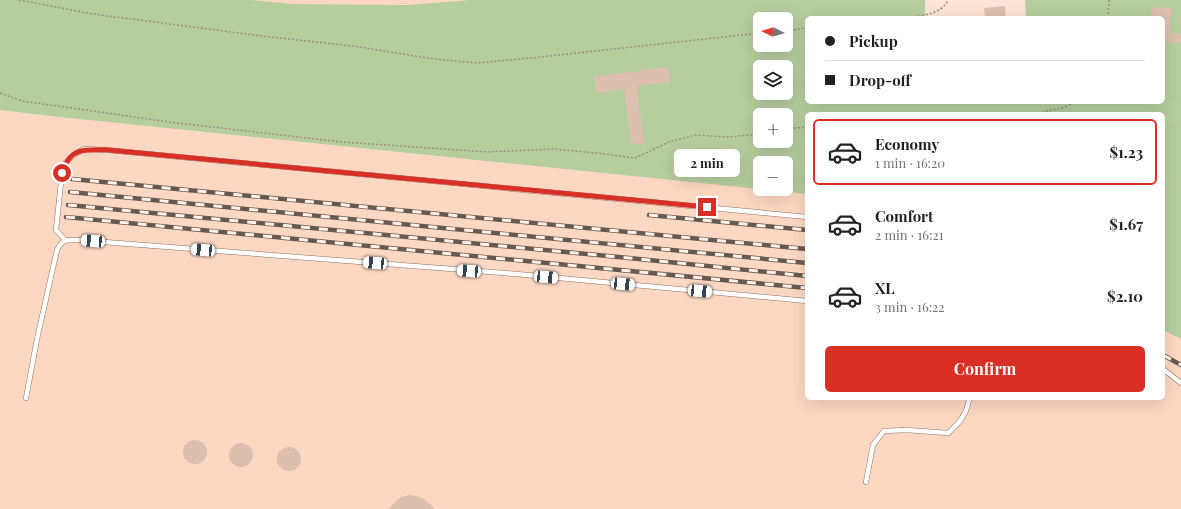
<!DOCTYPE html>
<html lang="en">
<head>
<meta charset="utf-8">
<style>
	:root { --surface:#fff; --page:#f2f2f2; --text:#202124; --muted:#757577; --line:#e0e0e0; --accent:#d93025 }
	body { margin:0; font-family:"Playfair Display",serif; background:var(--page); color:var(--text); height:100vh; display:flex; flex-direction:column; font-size:15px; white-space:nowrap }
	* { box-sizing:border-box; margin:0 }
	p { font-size:13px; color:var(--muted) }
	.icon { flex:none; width:22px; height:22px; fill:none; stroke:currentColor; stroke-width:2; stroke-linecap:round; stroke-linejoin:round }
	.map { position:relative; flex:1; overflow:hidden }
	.side { position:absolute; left:805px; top:112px; width:360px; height:288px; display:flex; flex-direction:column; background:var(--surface); border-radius:6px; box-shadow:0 4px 16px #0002 }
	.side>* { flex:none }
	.banner { position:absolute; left:805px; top:16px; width:360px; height:88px; border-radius:6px; box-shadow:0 4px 16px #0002; display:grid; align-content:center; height:88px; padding:0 20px; background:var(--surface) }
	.needle { width:26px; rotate:275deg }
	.controls { position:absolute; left:753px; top:12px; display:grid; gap:8px }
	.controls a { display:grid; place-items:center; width:40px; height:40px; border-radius:6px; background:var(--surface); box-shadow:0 4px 16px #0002; font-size:20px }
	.end { position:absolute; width:18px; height:18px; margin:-9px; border:5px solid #d93025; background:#fff; box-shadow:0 0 0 2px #fff }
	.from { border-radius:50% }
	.bubble { position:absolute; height:28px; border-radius:6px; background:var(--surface); box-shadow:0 4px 16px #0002; font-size:13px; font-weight:700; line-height:28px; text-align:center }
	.car { position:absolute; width:12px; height:24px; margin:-12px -6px; border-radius:5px; box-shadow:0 0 3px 1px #0007; background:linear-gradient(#fff 24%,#345 0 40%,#fff 0 76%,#345 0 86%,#fff 0) }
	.banner b { display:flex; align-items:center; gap:14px; height:38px; font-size:15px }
	.banner b+b { border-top:1px solid var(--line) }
	.banner i { width:10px; height:10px; background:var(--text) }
	ul { padding:7px 0 0; list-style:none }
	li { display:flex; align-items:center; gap:12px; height:66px; margin:0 8px 6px; padding:0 12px; border:2px solid transparent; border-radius:6px }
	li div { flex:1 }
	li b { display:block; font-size:15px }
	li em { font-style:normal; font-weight:700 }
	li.on { border-color:var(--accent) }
	li>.icon { width:36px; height:36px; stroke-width:1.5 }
	.cta { display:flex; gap:8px; margin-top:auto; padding:8px 20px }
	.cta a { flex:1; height:46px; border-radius:6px; background:var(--accent); color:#fff; font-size:16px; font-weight:700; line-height:46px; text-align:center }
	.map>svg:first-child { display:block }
	.built { fill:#fcd7c2 }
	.green { fill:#b6cd9e; fill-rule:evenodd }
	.building { fill:#dcbfae }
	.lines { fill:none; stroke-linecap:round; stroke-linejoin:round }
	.lane-casing { stroke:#8c7162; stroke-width:5.5 }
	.path { stroke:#9f8c82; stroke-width:1.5; stroke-dasharray:2 2; stroke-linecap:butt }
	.lane { stroke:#fff; stroke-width:4.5 }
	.rail-casing { stroke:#675850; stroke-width:4.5 }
	.rail { stroke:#fff3ec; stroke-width:3; stroke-dasharray:9; stroke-linecap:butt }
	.route { stroke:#d93025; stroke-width:5 }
</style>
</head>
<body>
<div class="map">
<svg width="1181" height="509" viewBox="0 0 1181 509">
	<rect width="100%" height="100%" fill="#fbe3d5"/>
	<g class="built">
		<polygon points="251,0 469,0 407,5 367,5 293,4"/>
		<polygon points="0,110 59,117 807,194 807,398 1163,398 1163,330 1181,339 1181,509 0,509"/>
	</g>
	<path class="green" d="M0,0h251l42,4 114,1 63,-5h455v18h-118v84h356v-84h-137l-1,-18h156v339l-18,-9v-216h-356v80l-748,-77 -59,-7zM760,19h26v26h-26zM760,67h26v26h-26zM760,115h26v26h-26zM760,163h26v26h-26z"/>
	<g class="building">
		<polygon points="1005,6 1006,18 985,18 984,8"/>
		<polygon points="1152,7 1171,8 1170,33 1181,34 1181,43 1163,42 1163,18 1151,18"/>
		<polygon points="668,67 670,82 637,86 644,143 631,144 624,89 596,93 594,77"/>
		<circle cx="195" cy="452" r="12"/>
		<circle cx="241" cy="455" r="12"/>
		<circle cx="289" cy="459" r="12"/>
		<polygon points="409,495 416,496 424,499 435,509 389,509 395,502 401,497"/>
	</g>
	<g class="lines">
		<defs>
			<g id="lane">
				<polyline points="65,240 56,230 62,173 66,162 75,154 84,149 107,150 807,217"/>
				<polyline points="1163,369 1181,383"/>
				<path d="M26,398l11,-59 20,-89c6,-11 8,-10 21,-10l438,34 291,27"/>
				<path d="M866,482l7,-37 11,-14 22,-1 42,3c11,-9 20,-20 21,-35"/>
			</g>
		</defs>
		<use href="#lane" class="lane-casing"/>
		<g class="path">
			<polyline points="19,0 93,14 262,36 353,46 434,59 477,63 531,58 760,33"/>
			<path d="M902,18c15,-2 39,-2 46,-18"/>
			<polyline points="1108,18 1109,0"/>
			<polyline points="786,31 807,28"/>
			<polyline points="0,93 22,101 177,123 342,142 488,152 553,149 597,153 635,158 669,142 696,135 728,137 760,134"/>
			<polyline points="1034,114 1062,108 1076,102"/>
			<polyline points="786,129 807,127"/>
		</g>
		<use href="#lane" class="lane"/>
		<defs>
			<g id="rail">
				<polyline points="72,179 807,249"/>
				<polyline points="70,192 807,263"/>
				<polyline points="68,205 629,258 807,276"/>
				<polyline points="649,215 807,230"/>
				<polyline points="66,217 807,288"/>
				<polyline points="1163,355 1181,365"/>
			</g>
		</defs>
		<use href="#rail" class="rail-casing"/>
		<use href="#rail" class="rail"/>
	</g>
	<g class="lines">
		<path class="route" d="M62,173c8,-26 23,-24 46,-23l599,57"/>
	</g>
</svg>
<div class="controls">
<a><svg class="needle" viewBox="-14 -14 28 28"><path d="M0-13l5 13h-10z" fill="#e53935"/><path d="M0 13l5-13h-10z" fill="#757577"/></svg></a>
<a><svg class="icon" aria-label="layers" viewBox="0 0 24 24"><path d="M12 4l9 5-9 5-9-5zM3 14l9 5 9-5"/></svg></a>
<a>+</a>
<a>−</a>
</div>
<i class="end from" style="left:62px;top:173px"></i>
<i class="end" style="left:707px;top:207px"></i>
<div class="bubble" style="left:674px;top:149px;width:66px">2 min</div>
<i class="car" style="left:93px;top:241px;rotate:274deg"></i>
<i class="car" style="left:203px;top:250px;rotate:275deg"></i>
<i class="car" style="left:375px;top:263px;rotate:275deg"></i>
<i class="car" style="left:469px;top:271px;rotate:274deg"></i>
<i class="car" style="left:546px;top:277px;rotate:95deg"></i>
<i class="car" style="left:623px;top:284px;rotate:95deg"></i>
<i class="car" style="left:700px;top:291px;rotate:95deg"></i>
<div class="banner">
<b><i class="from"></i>Pickup</b>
<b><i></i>Drop-off</b>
</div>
<section class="side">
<ul>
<li class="on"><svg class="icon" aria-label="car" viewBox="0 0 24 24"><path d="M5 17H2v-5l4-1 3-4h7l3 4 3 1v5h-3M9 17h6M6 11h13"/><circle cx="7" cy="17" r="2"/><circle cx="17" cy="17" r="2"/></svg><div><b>Economy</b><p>1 min · 16:20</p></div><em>$1.23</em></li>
<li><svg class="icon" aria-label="car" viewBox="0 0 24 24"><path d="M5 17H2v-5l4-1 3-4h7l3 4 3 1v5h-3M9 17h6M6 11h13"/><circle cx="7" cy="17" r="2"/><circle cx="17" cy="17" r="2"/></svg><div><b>Comfort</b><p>2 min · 16:21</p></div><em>$1.67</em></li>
<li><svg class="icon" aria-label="car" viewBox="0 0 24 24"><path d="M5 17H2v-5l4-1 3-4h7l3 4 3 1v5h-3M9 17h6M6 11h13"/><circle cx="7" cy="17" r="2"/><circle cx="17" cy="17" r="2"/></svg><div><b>XL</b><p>3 min · 16:22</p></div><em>$2.10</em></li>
</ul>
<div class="cta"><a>Confirm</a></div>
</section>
</div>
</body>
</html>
